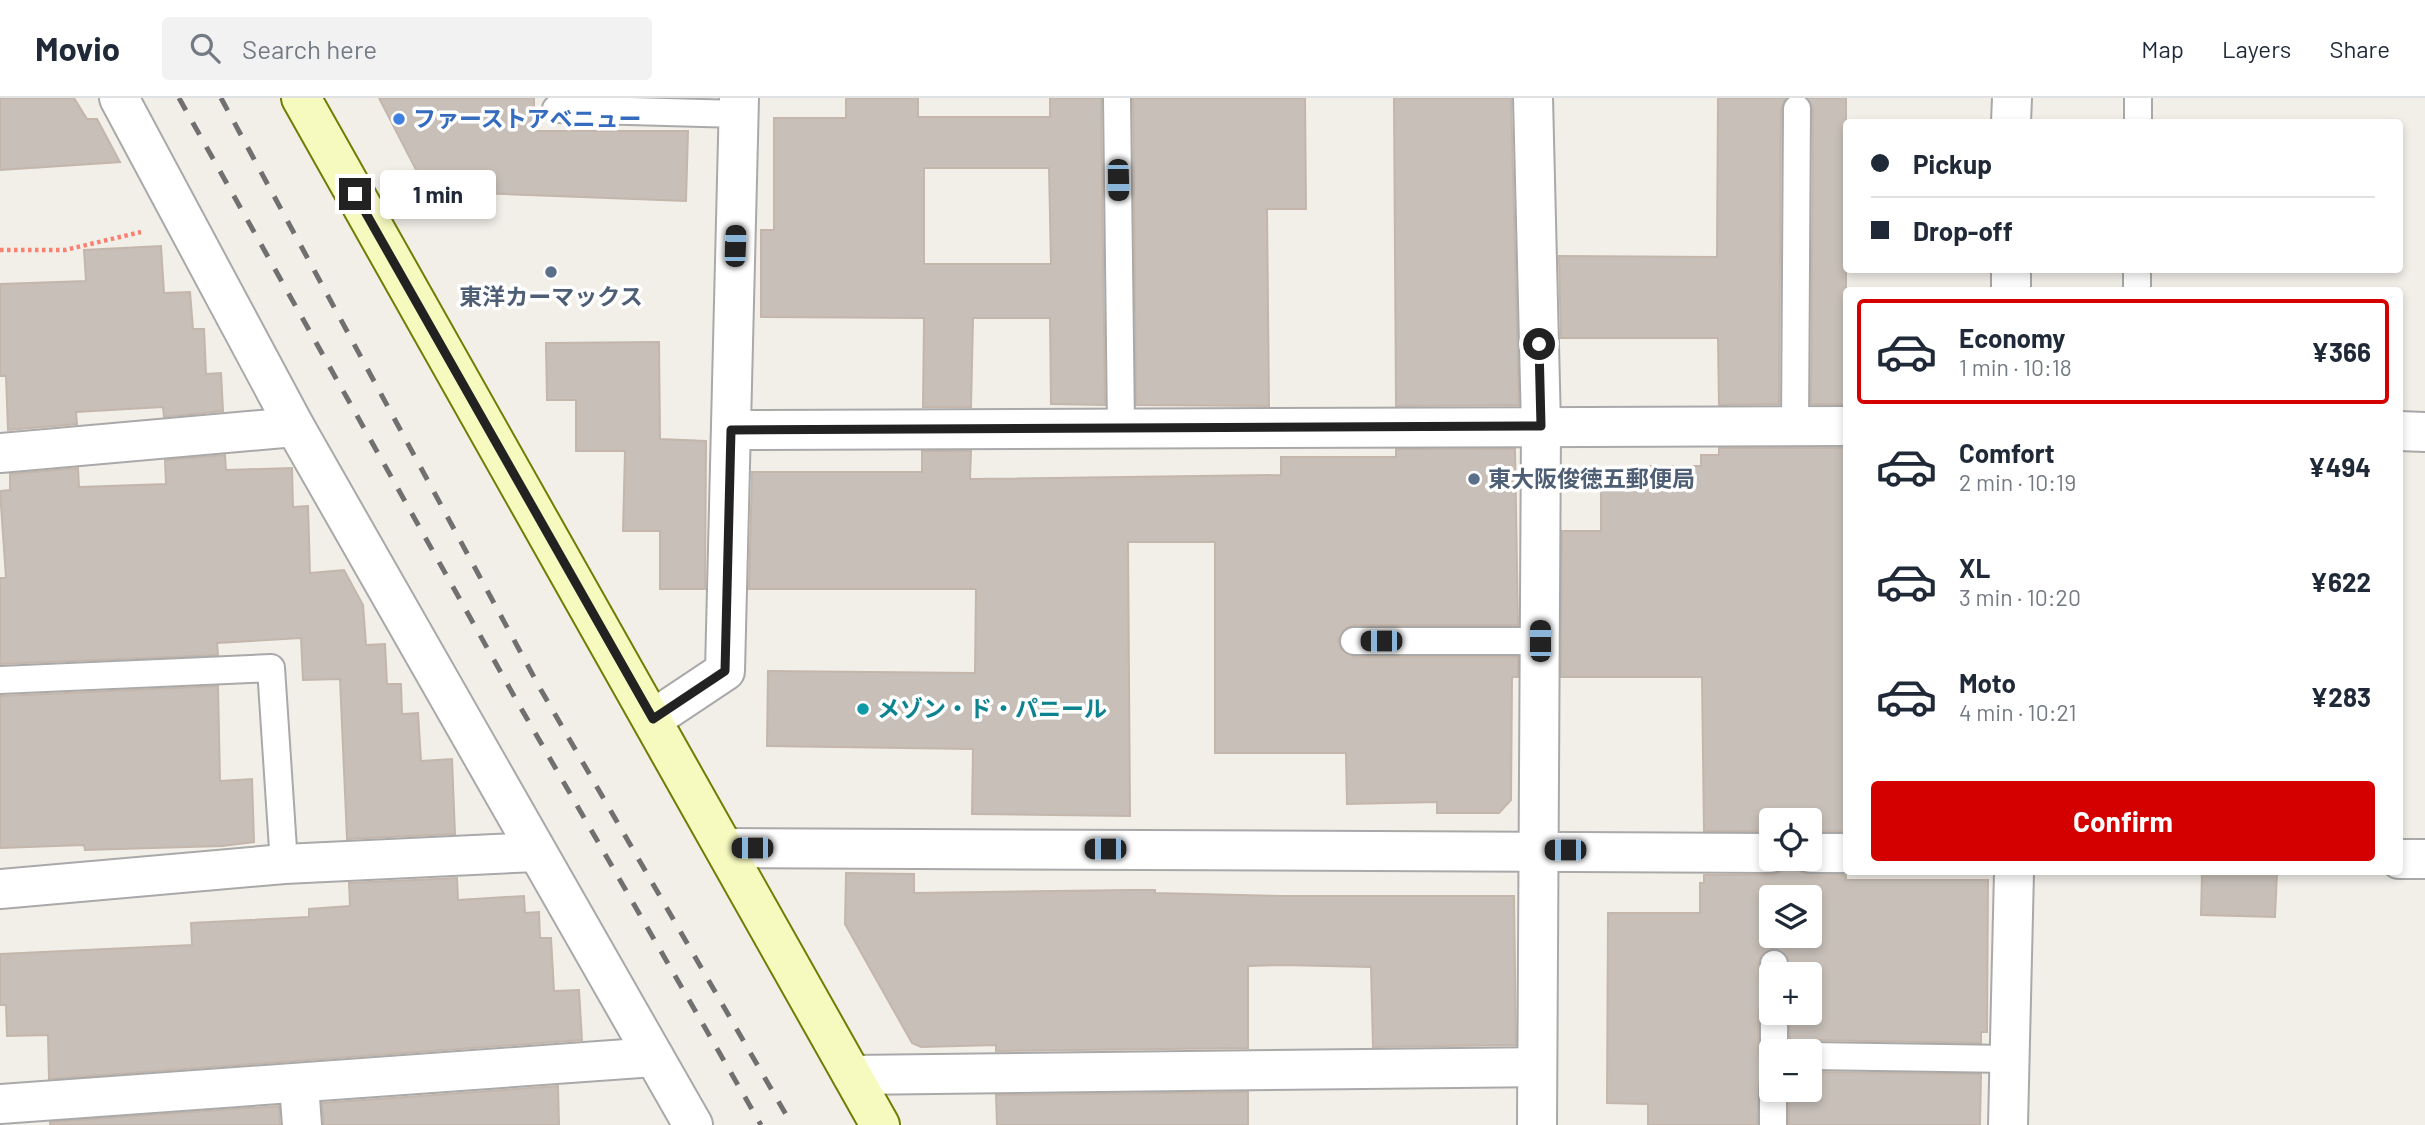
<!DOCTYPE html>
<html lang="en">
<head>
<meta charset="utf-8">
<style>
	:root { --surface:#fff; --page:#f2f2f3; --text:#1f2937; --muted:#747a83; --line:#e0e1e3; --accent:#d40000 }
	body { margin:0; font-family:Barlow,"Noto Sans JP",sans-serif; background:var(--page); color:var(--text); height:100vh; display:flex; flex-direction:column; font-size:26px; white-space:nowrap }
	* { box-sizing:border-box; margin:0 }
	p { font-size:23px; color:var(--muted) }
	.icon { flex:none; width:38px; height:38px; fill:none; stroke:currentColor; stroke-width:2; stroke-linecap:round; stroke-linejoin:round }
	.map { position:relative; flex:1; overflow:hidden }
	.drawer { position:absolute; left:1843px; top:189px; width:560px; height:588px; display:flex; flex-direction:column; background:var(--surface); border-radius:7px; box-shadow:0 4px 10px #0003 }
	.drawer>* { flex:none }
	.hud { position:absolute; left:1843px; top:21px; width:560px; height:154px; border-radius:7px; box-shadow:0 4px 10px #0003; display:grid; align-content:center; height:154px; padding:0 28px; background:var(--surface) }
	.buttons { position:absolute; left:1759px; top:710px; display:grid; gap:14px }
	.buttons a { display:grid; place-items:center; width:63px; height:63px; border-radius:7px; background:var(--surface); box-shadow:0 4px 10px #0003; font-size:35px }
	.end { position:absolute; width:32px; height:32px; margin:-16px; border:9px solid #222; background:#fff; box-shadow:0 0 0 4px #fff }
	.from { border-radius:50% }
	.bubble { position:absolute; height:49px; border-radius:7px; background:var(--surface); box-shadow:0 4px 10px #0003; font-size:23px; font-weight:700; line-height:49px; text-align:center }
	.car { position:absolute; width:21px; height:42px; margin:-21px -10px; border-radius:9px; box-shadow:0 0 5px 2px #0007; background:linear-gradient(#222 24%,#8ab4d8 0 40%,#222 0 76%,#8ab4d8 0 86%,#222 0) }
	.hud b { display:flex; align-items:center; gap:24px; height:66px; font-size:26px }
	.hud b+b { border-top:2px solid var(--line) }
	.hud i { width:18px; height:18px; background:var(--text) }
	ul { padding:12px 0 0; list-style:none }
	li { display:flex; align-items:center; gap:21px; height:105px; margin:0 14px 10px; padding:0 14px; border:4px solid transparent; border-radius:7px }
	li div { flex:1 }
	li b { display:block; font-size:26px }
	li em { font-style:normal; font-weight:700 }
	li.current { border-color:var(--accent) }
	li>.icon { width:63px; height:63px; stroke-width:1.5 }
	.primary-button { display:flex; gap:14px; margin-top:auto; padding:14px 28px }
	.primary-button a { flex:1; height:80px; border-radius:7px; background:var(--accent); color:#fff; font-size:28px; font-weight:700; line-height:80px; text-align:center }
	header { display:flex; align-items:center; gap:42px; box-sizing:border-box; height:98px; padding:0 35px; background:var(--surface); border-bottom:2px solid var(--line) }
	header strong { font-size:33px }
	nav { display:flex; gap:38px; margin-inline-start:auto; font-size:24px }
	.search { width:490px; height:63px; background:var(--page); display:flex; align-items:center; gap:18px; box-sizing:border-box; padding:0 24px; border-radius:7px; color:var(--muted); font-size:26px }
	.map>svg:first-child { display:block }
	.building { fill:#c7bfb8; stroke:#c4b6ab; stroke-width:2; fill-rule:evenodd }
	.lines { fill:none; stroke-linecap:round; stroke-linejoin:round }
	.lane-casing { stroke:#a9a9a9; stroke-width:30 }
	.street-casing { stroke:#a9a9a9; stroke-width:42 }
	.secondary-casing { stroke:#707d05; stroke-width:42 }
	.path { stroke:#fa8072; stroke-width:4.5; stroke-dasharray:3.5 3.5; stroke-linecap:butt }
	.lane { stroke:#fff; stroke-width:26 }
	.street { stroke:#fff; stroke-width:38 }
	.secondary { stroke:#f7fabf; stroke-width:38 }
	.rail { stroke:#707070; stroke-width:5; stroke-dasharray:14 14; stroke-linecap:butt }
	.route { stroke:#222; stroke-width:9 }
	.shop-dot { fill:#3f7fe0; stroke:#fff; stroke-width:2.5 }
	.service-dot { fill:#5c6f8a; stroke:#fff; stroke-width:2.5 }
	.culture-dot { fill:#0f9aa8; stroke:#fff; stroke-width:2.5 }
	.labels { text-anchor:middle; stroke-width:7; stroke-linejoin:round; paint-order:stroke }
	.shop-label { font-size:23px; font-weight:bold; fill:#366cbe; stroke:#fff; text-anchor:start }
	.service-label { font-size:23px; font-weight:bold; fill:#4e5e75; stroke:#fff }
	.culture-label { font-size:23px; font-weight:bold; fill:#0d838f; stroke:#fff; text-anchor:start }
</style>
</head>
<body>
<header>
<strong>Movio</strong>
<div class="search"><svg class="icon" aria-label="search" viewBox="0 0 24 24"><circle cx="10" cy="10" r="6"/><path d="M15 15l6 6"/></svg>Search here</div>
<nav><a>Map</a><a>Layers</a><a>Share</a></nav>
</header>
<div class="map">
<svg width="2425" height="1027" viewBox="0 0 2425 1027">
	<rect width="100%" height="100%" fill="#f2efe9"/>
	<g class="building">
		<polygon points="0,0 74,0 87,21 97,21 120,64 0,72"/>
		<polygon points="379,0 534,0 534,33 688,33 686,103 427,93"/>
		<path d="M846,0h72v19h132v-19h51l4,307 -54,-1 -1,-86h-77l-2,89h-48l1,-89 -163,-1v-87h13v-112h72zM924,70h125l2,96h-127z"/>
		<polygon points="1133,0 1305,0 1306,111 1267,111 1269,308 1136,307"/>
		<polygon points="1394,0 1511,0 1519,307 1396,308"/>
		<polygon points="1718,0 1786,0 1781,11 1779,306 1719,307 1718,240 1561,240 1559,158 1717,159"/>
		<polygon points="1808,0 1846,0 1846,306 1811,306 1813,11"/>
		<polygon points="161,148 164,195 190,194 193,231 204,231 206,276 221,275 223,313 164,319 163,309 76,314 77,326 8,332 6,278 0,278 0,186 86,183 84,152"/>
		<polygon points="659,244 660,341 706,343 705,491 660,491 660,433 623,433 625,353 576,353 576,302 547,302 546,245"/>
		<polygon points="1719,350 1846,350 1846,733 1810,733 1810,723 1771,723 1771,733 1704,733 1702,579 1561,579 1562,433 1601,433 1601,386 1651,386 1651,368 1701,368 1701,357 1719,357"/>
		<polygon points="1396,351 1515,351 1518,527 1354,527 1346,530 1338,542 1341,551 1354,559 1518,559 1518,579 1512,579 1511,702 1499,715 1437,715 1437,704 1347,706 1346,655 1215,655 1215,444 1128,444 1130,718 972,716 973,651 767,648 768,573 975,575 976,491 749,491 752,374 922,374 922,353 971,353 970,381 1281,377 1281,359 1396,359"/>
		<polygon points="225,357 226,372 292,370 293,409 308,408 310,475 344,472 363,507 366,547 385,546 387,586 401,586 402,616 418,615 421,663 452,661 455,736 347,741 340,581 303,582 301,540 217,545 218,557 0,566 0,480 6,480 0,393 10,392 10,376 78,370 79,389 166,386 165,362"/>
		<polygon points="218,588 220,683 252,681 254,744 222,748 85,752 84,747 0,750 0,598"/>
		<path d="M1790,764l10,10 46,3v5h142l-1,152h-6v11l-171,-3 -8,3 -7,9h-5v-39h20v-38h-20l-3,-19 -14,-8 -12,8 -3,8 2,18 11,8v8l-10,7 -3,7v40l3,8 10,7v8l-12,8 -2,42h-109v-21l-41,-1 1,-190h92v-30h4v-8h68l10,-3zM1771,800h39v38h-39z"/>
		<polygon points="2202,774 2277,774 2275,819 2201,817"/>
		<polygon points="846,775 914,776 914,795 1131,792 1155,792 1155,795 1284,798 1514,798 1516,947 1373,949 1371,869 1283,867 1248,868 1248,950 996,953 996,947 921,949 912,945 845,826"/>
		<polygon points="457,780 458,802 524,798 525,815 539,814 540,840 551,840 554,893 579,892 582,942 49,981 48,937 7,938 6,907 0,907 0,856 192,847 191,825 309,819 309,811 350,808 349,785"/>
		<polygon points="1810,974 1981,976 1980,1027 1789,1027 1789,992 1810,992"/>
		<polygon points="558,988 559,1027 324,1027 322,1005"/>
		<polygon points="1248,994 1248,1027 997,1027 996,997"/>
		<polygon points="279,1008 280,1027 50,1027 50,1024"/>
	</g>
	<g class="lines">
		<defs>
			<g id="lane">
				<polyline points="1117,0 1121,329"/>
				<polyline points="556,11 739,16"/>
				<polyline points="2138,24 2138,0"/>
				<polyline points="2137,192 2137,172"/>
				<polyline points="1795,328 1797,11"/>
				<polyline points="1354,543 1540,543"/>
				<polyline points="0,582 271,570 284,766"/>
				<polyline points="1774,877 1774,866"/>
				<polyline points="1774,954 1774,915"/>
				<polyline points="1810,958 2010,961"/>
				<polyline points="1773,1027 1773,992"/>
			</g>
			<g id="street">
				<polyline points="119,0 295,329 693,1027"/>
				<polyline points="1533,0 1541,328 1537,1027"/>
				<polyline points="2011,24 2012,0"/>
				<polyline points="2011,192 2011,172"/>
				<polyline points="731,332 1846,328"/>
				<polyline points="2399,333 2425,334"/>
				<polyline points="0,355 295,329"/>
				<polyline points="653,621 725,573 739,0"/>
				<polyline points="725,750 1771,755"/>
				<polyline points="1810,755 1846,755"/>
				<polyline points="2399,761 2425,761"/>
				<polyline points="0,791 284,766 536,754"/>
				<polyline points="852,977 1537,969"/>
				<polyline points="299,987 302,1027"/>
				<polyline points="0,1006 654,959"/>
				<polyline points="2008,1027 2014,774"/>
			</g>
			<polyline id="secondary" points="301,0 880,1027"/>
		</defs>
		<use href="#lane" class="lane-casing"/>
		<use href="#street" class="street-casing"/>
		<use href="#secondary" class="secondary-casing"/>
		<polyline class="path" points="0,152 65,152 141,134"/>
		<use href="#lane" class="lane"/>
		<use href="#street" class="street"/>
		<use href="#secondary" class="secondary"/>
		<g class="rail">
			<polyline points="179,0 518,605 761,1027"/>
			<polyline points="221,0 541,592 792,1027"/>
		</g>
	</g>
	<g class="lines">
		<polyline class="route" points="355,96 653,621 725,573 731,332 1541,328 1539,246"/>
	</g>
	<circle class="shop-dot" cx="399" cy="21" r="7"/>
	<g class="service-dot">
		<circle cx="551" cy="174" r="7"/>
		<circle cx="1474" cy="381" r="7"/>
	</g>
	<circle class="culture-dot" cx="863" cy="611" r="7"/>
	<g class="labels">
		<g class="shop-label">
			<text x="413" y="29">ファーストアベニュー</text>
		</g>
		<g class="service-label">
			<text x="551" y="207">東洋カーマックス</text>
			<text x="1488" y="389" text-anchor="start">東大阪俊徳五郵便局</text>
		</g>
		<g class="culture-label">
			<text x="877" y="619">メゾン・ド・パニール</text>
		</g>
	</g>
</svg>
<div class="buttons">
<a><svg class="icon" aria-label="locate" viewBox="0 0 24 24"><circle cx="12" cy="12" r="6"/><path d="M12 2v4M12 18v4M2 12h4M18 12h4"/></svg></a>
<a><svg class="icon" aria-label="layers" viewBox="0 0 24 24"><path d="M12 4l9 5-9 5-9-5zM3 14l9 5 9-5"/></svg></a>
<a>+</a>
<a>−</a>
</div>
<i class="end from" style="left:1539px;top:246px"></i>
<i class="end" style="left:355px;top:96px"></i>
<div class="bubble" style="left:380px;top:72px;width:116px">1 min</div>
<i class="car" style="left:1118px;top:82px;rotate:179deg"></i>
<i class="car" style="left:735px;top:148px;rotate:2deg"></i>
<i class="car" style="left:1381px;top:543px;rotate:270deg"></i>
<i class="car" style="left:1540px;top:543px;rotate:0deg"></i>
<i class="car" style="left:752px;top:750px;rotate:270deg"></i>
<i class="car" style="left:1105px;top:751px;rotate:270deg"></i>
<i class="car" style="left:1565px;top:752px;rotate:270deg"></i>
<div class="hud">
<b><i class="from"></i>Pickup</b>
<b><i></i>Drop-off</b>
</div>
<section class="drawer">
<ul>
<li class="current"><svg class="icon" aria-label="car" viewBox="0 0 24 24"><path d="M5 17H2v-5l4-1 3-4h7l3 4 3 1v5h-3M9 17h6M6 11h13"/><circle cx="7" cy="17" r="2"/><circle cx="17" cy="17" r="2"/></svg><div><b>Economy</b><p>1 min · 10:18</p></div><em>¥366</em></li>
<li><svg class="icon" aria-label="car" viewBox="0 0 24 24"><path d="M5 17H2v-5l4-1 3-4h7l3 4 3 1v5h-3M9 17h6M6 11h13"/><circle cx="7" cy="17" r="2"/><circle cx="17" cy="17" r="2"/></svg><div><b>Comfort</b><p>2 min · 10:19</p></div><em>¥494</em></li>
<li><svg class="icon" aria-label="car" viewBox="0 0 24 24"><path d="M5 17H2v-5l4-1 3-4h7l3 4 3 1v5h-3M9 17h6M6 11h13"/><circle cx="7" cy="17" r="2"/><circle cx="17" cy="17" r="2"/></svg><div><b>XL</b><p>3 min · 10:20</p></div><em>¥622</em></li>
<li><svg class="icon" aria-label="car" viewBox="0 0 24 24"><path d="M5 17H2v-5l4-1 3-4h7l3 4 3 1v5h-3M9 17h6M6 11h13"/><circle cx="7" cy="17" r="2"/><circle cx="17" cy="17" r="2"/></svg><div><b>Moto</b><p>4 min · 10:21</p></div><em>¥283</em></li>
</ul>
<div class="primary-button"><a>Confirm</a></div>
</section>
</div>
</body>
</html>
